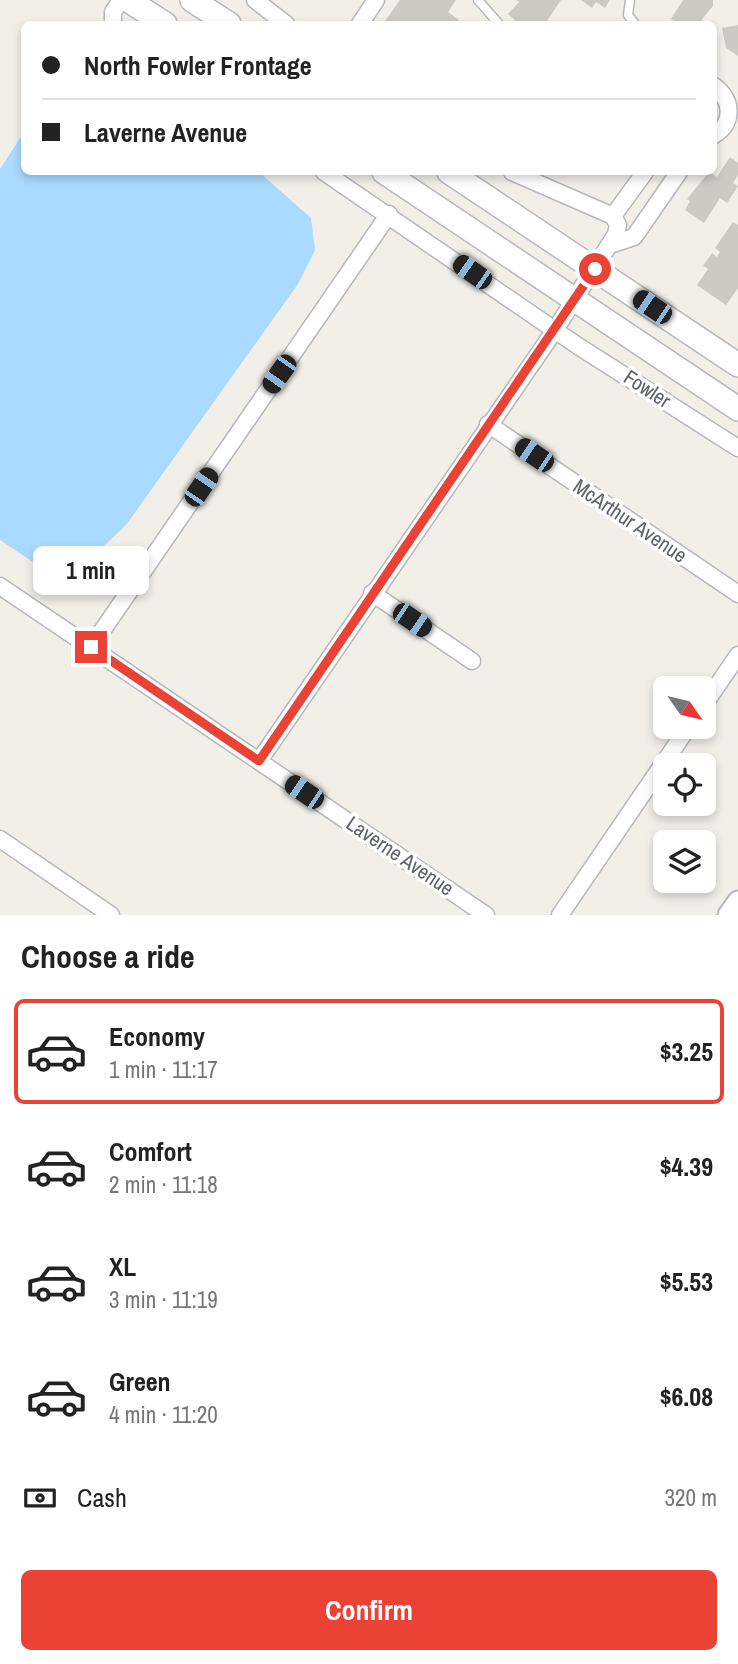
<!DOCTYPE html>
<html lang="en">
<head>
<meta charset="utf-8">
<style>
	:root { --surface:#fff; --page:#f2f2f2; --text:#222; --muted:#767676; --line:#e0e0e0; --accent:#ea4335 }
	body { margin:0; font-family:"Archivo Narrow",sans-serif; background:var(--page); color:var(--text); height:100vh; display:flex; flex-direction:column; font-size:26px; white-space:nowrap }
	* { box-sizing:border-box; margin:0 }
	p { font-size:23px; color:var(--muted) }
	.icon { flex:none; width:38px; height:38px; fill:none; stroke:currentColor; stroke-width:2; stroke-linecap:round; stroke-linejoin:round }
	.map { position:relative; height:915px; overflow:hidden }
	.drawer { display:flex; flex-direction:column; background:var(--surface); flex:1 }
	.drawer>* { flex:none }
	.top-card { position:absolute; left:21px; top:21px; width:696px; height:154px; border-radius:10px; box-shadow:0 4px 10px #0003; display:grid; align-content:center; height:154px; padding:0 21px; background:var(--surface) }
	.needle { width:46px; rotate:124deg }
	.buttons { position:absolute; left:653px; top:676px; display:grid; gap:14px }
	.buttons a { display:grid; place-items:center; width:63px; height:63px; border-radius:10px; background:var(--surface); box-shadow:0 4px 10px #0003; font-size:35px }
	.end { position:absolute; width:32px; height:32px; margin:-16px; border:9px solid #ea4335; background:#fff; box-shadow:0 0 0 4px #fff }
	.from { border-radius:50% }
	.bubble { position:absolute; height:49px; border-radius:10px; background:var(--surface); box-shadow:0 4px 10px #0003; font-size:23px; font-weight:700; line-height:49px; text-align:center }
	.car { position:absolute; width:21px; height:42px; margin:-21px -10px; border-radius:9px; box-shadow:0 0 5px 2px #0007; background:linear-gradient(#222 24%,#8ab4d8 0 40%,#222 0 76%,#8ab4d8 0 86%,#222 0) }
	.top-card b { display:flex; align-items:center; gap:24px; height:66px; font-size:26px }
	.top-card b+b { border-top:2px solid var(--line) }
	.top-card i { width:18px; height:18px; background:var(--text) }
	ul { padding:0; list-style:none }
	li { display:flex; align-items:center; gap:21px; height:105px; margin:0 14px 10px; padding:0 7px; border:4px solid transparent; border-radius:10px }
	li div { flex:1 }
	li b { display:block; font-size:26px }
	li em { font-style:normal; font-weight:700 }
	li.active { border-color:var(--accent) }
	li>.icon { width:63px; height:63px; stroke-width:1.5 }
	h2 { padding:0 21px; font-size:32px; line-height:84px }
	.pay { display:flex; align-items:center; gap:18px; height:77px; padding:0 21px; font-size:26px }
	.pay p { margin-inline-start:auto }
	.primary-button { display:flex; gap:14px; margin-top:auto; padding:14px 21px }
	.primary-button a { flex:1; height:80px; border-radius:10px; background:var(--accent); color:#fff; font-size:28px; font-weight:700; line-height:80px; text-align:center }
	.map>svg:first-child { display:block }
	.water { fill:#aadaff }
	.building { fill:#cccac5 }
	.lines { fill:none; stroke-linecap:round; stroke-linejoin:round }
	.service-casing { stroke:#b5b8bc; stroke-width:11 }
	.minor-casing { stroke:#b5b8bc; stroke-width:19 }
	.tertiary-casing { stroke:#b5b8bc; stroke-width:23 }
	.secondary-casing { stroke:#b6babf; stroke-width:26 }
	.service { stroke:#fff; stroke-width:8 }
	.minor { stroke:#fff; stroke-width:16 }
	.tertiary { stroke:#fff; stroke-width:19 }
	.secondary { stroke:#fff; stroke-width:23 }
	.route { stroke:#ea4335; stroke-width:9 }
	.labels { text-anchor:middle; stroke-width:7; stroke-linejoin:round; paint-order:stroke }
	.street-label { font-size:21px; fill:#5f6368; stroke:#fff }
</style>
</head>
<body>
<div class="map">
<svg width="738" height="915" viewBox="0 0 738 915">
	<rect width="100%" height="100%" fill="#f1efe8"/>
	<polygon class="water" points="24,132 24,172 259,172 311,218 315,250 298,284 126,525 87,562 42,568 0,540 0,169"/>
	<g class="building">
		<polygon points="400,0 456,0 448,12 459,20 456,24 383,24"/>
		<polygon points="516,0 561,0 545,24 519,24 508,14 519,2"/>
		<polygon points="581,0 610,0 605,8 596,2 592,8"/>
		<polygon points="683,0 713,0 713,6 698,24 679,24 671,19"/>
		<polygon points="738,25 738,56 726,48 722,28"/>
		<polygon points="730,157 738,163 738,175 733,183 738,186 727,203 720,198 704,223 685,210 690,201 687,199 709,172 717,177"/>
		<polygon points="733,222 738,225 738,288 726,305 697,285 708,269 703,266 712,253 717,257 720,252 715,248"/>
	</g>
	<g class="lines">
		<defs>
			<g id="service">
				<polyline points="478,0 499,24"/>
				<polyline points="630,0 628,15 635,24"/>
			</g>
			<g id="minor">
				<polyline points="255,0 286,24"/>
				<polyline points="113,24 113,12 121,0"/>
				<polyline points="360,24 376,0"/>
				<path d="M714,86c18,13 21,37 0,49"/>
				<polyline points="324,172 578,346 738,448"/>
				<polyline points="613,216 645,172"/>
				<polyline points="610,245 634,237 679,172"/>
				<polyline points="488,424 738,594"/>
				<polyline points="0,586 486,915"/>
				<polyline points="372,593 472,661"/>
				<polyline points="91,647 389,214"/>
				<polyline points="704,705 738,655"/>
				<polyline points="259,761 555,330 616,234 618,225 613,216 512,172"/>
				<polyline points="0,839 111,915"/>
				<polyline points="560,915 689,726"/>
			</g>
			<polyline id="tertiary" points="728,915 738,901"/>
			<g id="secondary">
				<polyline points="128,0 165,24"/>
				<polyline points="192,0 229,24"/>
				<polyline points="384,172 738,409"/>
				<polyline points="449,172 738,365"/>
			</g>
		</defs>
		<use href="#service" class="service-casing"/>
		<use href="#minor" class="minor-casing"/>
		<use href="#tertiary" class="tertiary-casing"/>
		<use href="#secondary" class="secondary-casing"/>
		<use href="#service" class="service"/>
		<use href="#minor" class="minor"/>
		<use href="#tertiary" class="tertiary"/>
		<use href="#secondary" class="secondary"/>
	</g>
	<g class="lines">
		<polyline class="route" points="91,647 259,761 595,269"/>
	</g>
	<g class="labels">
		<g class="street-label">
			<text transform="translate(647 389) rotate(33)" y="7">Fowler</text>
			<text transform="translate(630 521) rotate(34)" y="7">McArthur Avenue</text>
			<text transform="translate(400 856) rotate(34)" y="7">Laverne Avenue</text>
		</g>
	</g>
</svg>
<div class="buttons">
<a><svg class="needle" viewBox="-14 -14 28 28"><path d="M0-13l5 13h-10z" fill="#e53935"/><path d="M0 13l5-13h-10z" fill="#767676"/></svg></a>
<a><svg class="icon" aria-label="locate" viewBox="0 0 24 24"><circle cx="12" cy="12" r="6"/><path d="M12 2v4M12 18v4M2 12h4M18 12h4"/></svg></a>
<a><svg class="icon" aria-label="layers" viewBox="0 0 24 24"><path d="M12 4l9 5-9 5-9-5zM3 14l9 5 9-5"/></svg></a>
</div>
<i class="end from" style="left:595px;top:269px"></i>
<i class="end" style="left:91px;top:647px"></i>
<div class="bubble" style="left:33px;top:546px;width:116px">1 min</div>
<i class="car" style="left:472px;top:272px;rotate:305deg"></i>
<i class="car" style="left:652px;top:307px;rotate:304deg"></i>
<i class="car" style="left:279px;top:374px;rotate:215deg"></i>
<i class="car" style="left:534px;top:455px;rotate:304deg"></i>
<i class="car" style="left:201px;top:487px;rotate:34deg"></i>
<i class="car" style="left:412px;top:620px;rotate:124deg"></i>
<i class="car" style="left:304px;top:792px;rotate:304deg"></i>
<div class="top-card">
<b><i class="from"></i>North Fowler Frontage</b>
<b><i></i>Laverne Avenue</b>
</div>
</div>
<section class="drawer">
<h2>Choose a ride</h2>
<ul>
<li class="active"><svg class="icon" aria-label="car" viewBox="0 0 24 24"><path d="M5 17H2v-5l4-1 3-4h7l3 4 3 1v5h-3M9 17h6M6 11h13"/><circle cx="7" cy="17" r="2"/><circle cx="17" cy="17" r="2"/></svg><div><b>Economy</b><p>1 min · 11:17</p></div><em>$3.25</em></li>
<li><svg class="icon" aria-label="car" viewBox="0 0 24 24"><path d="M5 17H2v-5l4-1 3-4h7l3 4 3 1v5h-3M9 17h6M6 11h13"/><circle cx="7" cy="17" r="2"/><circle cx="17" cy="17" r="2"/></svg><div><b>Comfort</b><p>2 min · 11:18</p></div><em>$4.39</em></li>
<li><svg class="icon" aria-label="car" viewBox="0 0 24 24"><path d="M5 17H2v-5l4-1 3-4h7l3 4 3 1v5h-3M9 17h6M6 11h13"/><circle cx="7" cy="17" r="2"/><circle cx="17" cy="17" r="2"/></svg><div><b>XL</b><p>3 min · 11:19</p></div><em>$5.53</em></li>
<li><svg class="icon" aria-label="car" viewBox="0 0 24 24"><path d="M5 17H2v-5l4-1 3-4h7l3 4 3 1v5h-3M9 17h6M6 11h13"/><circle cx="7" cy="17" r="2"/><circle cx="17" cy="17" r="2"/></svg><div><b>Green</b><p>4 min · 11:20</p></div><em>$6.08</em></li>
</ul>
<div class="pay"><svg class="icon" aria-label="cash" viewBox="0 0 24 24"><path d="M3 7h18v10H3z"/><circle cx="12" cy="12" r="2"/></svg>Cash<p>320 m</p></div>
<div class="primary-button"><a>Confirm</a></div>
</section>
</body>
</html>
